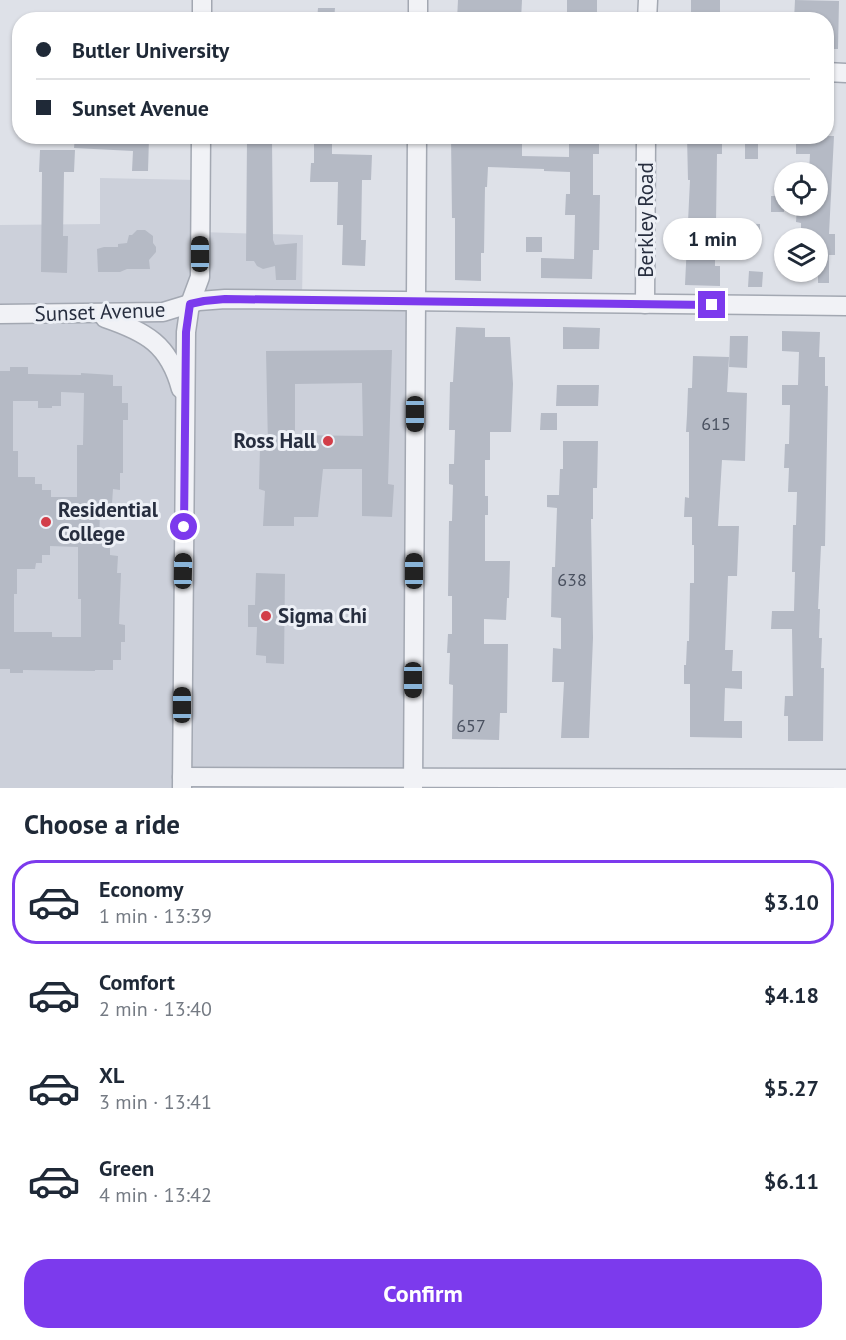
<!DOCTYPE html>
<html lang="en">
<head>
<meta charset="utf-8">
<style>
	:root { --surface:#fff; --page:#f2f2f3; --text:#1f2937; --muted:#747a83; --line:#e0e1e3; --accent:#7c3aed }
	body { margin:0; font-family:"PT Sans",sans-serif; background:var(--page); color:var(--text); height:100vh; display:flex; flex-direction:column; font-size:22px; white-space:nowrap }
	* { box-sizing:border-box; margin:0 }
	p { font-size:20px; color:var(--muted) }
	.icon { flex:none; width:33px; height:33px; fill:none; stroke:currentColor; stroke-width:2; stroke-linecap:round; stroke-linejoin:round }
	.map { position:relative; height:788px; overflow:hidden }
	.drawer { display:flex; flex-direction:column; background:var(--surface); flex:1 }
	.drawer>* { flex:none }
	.guide { position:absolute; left:12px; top:12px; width:822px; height:132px; border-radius:24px; box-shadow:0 2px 4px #0004; display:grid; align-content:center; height:132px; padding:0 24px; background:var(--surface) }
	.buttons { position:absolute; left:774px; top:162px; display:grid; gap:12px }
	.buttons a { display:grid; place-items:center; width:54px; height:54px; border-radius:50%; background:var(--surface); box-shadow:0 2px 4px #0004; font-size:30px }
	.end { position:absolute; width:27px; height:27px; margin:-14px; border:8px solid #7c3aed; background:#fff; box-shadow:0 0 0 3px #fff }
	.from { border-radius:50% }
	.bubble { position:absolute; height:42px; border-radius:21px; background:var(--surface); box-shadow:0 2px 4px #0004; font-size:20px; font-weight:700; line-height:42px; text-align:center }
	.car { position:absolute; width:18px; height:36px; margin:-18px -9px; border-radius:8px; box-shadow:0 0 4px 2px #0007; background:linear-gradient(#222 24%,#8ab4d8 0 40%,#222 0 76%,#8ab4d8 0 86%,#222 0) }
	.guide b { display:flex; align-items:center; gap:21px; height:57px; font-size:22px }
	.guide b+b { border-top:2px solid var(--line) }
	.guide i { width:15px; height:15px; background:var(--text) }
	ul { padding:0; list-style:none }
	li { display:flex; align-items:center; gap:18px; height:84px; margin:0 12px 9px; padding:0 12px; border:3px solid transparent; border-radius:24px }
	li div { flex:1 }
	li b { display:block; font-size:22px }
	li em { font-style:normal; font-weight:700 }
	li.active { border-color:var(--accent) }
	li>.icon { width:54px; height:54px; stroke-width:1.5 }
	h2 { padding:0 24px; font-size:27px; line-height:72px }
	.action { display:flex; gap:12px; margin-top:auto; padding:12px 24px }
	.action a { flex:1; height:69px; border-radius:24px; background:var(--accent); color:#fff; font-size:24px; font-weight:700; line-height:69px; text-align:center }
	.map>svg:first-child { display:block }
	.built { fill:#ccd0da }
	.building { fill:#b5bac5; fill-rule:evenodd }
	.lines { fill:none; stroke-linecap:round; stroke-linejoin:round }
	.minor-casing { stroke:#a3a8b2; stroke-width:21 }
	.minor { stroke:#f1f2f6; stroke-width:18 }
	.route { stroke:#7c3aed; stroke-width:8 }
	.poi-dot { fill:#d23e49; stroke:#edf0f6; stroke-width:2 }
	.labels { text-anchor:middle; stroke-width:6; stroke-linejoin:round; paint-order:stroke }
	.number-label { font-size:18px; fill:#4a5160 }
	.street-label { font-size:21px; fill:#272e3f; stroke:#edf0f6 }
	.poi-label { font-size:21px; font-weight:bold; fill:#272e3f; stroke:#edf0f6; text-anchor:start }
</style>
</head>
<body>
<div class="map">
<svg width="846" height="788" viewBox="0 0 846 788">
	<rect width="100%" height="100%" fill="#dee1e8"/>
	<polygon class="built" points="100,178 197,180 200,232 303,235 302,301 417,302 407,788 0,788 0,225 100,224"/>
	<g class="building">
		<polygon points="458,0 522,0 521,20 457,20"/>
		<polygon points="567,0 597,0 597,17 567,16"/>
		<rect x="691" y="0" width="29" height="13"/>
		<polygon points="795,0 839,1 838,49 826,49 826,20 794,20"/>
		<polygon points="318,8 335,8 334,20 317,20"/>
		<polygon points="75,136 149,138 148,171 132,171 133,151 74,148"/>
		<polygon points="451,136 522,136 522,156 569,157 569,136 599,136 599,154 593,154 593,195 600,195 599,250 593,250 592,279 541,278 541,258 574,259 575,215 565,215 566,194 570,194 570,172 544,171 544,169 488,167 487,187 485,187 484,253 481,253 481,281 455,280 455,218 452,218"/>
		<polygon points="687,136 722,136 722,154 717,154 716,223 760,224 760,240 715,239 715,266 720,266 720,286 685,285 690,180 688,180"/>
		<rect x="745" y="136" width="13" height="23"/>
		<polygon points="796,136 834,136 829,234 835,234 835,255 829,255 829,283 818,283 818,238 801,238 801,223 796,222 797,206 818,206 818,172 809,172 810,154 796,154"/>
		<polygon points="247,139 272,139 273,240 275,245 297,243 296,280 276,280 275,266 263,269 257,266 254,261 246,261"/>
		<polygon points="314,139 332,139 332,154 372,155 371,180 362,180 361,240 366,240 365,266 342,265 343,225 337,225 338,182 310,182 311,163 314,163"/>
		<polygon points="40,150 75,150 74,172 64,172 63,236 68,236 67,273 41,272 42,172 39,172"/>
		<rect x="771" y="196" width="13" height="16"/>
		<polygon points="137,230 145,230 153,236 153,243 156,247 156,252 149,260 150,269 127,269 120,272 98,272 97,249 104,247 118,247 118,244 127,243 129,235 132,235"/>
		<rect x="526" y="237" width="16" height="15"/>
		<polygon points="749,271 763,272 762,287 748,287"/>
		<polygon points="456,327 485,328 485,337 510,337 513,384 511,432 490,432 490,460 485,460 485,496 488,496 488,515 485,515 485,561 510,561 509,598 507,598 506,620 484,619 484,644 508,644 507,713 500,713 499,740 452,739 453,685 449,684 450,653 447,653 448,634 452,634 452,596 448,596 449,521 452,521 453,485 449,484 449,464 454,464 455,430 449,430 450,382 453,382"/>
		<polygon points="563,327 600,328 599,349 563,349"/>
		<polygon points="782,331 820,332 819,357 825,357 825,386 828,386 825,546 821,546 818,609 820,609 819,638 822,638 821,668 824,668 823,741 788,741 788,716 784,716 785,696 793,696 792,629 771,629 772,611 794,611 795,572 792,572 793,525 796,525 797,492 788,492 789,468 784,468 785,444 789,444 790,405 782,405 782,385 798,385 799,352 782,351"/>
		<polygon points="730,336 748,336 747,368 729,367"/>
		<path d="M392,350l-4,134 6,1 -2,32 -30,-1v-47h-39l-5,48h-24v9h-31l2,-35 -6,-2 1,-43h8l-2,-95zM362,383l1,53 -68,-1v-51z"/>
		<polygon points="693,356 729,357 727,392 747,393 745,461 722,460 718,526 739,526 737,576 728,576 725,650 733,650 732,671 742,671 742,689 725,688 724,721 742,721 742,738 690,737 690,684 684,684 684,665 686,665 687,641 689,641 690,583 694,583 694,545 692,545 692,517 684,517 685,497 689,498 689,432 686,432 687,415 688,388 692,388"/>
		<path d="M10,367h18v7l53,1v-2l32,2v11h9v17h6v17h-5v53h-3v17l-7,-1 -1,15h-11l-1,9 -1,28h11v14l8,1 -1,17h4l-2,51 6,1v17h-4v18h-8v10h-18v1l-72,-1v3h-13v-4h-10v-298h10zM61,392l23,1 -1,52h-6v52h-26v-7h-9v-6h-7v-7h-17v-26h-5v-50h25v7h14v-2h9zM50,546l28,1v52h3v38h-29v-5h-38v-38h3v-25h18l1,-6h6v-8h8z"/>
		<polygon points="557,385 599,385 598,406 556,406"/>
		<polygon points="541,413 557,413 557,430 540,430"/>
		<polygon points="563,441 598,441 597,488 593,488 593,519 591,519 593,638 589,738 561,738 564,682 552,682 553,648 561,649 561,618 551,617 552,567 555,567 557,508 547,507 547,495 559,495 560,469 563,469"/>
		<polygon points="256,573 285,574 284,664 266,663 266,656 256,655 257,627 248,627 248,605 255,605"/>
	</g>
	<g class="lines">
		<defs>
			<g id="minor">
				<polyline points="202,20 202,0"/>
				<polyline points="418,20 418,0"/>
				<polyline points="647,20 648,0"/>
				<polyline points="826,72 846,73"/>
				<polyline points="645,304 646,136"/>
				<polyline points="0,314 163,312 199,301 225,299 846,306"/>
				<path d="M105,318c41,14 64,26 76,71"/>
				<polyline points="182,777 846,779"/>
				<polyline points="182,788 186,332 190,304 200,277 201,136"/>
				<polyline points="413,788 417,136"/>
			</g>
		</defs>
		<use href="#minor" class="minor-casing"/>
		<use href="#minor" class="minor"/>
	</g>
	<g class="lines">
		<polyline class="route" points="184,527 186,332 190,304 204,301 225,299 712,305"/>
	</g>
	<g class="poi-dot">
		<circle cx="328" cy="441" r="6"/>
		<circle cx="46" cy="522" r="6"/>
		<circle cx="266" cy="616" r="6"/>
	</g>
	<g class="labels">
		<g class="number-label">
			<text x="716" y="430">615</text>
			<text x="572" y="586">638</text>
			<text x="471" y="732">657</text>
		</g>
		<g class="street-label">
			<text transform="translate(646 220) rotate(-90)" y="7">Berkley Road</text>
			<text transform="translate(100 312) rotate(-2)" y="7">Sunset Avenue</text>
		</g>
		<g class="poi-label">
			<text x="316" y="448" text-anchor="end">Ross Hall</text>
			<text x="58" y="517">Residential<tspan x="58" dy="24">College</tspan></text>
			<text x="278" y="623">Sigma Chi</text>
		</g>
	</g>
</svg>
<div class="buttons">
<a><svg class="icon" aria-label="locate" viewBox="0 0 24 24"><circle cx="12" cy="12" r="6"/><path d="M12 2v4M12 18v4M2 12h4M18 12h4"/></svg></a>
<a><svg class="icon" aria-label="layers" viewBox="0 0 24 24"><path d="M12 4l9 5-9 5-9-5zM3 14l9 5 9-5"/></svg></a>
</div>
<i class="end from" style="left:184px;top:527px"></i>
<i class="end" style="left:712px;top:305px"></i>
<div class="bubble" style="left:663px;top:218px;width:99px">1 min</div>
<i class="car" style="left:200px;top:254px;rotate:0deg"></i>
<i class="car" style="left:415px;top:414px;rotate:180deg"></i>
<i class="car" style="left:183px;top:571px;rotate:1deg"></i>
<i class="car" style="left:414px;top:571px;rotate:0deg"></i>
<i class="car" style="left:413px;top:680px;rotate:180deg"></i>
<i class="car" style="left:182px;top:705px;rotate:0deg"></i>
<div class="guide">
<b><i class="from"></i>Butler University</b>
<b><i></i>Sunset Avenue</b>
</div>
</div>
<section class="drawer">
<h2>Choose a ride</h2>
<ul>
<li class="active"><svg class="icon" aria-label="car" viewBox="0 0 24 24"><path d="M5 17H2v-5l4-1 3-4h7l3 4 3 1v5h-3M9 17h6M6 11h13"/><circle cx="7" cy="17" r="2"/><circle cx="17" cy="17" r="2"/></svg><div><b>Economy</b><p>1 min · 13:39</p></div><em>$3.10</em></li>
<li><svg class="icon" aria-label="car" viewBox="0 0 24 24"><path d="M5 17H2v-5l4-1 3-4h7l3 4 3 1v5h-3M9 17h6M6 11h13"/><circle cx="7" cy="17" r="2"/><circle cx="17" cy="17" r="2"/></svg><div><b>Comfort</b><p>2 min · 13:40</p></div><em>$4.18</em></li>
<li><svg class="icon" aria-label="car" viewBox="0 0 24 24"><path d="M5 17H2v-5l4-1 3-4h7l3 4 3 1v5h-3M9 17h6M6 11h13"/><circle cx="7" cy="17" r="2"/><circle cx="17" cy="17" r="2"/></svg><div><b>XL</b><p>3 min · 13:41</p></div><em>$5.27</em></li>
<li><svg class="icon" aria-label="car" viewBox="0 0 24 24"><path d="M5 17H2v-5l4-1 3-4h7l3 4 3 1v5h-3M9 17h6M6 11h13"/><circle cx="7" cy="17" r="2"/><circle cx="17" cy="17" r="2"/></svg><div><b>Green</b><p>4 min · 13:42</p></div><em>$6.11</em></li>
</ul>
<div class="action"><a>Confirm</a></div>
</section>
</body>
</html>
